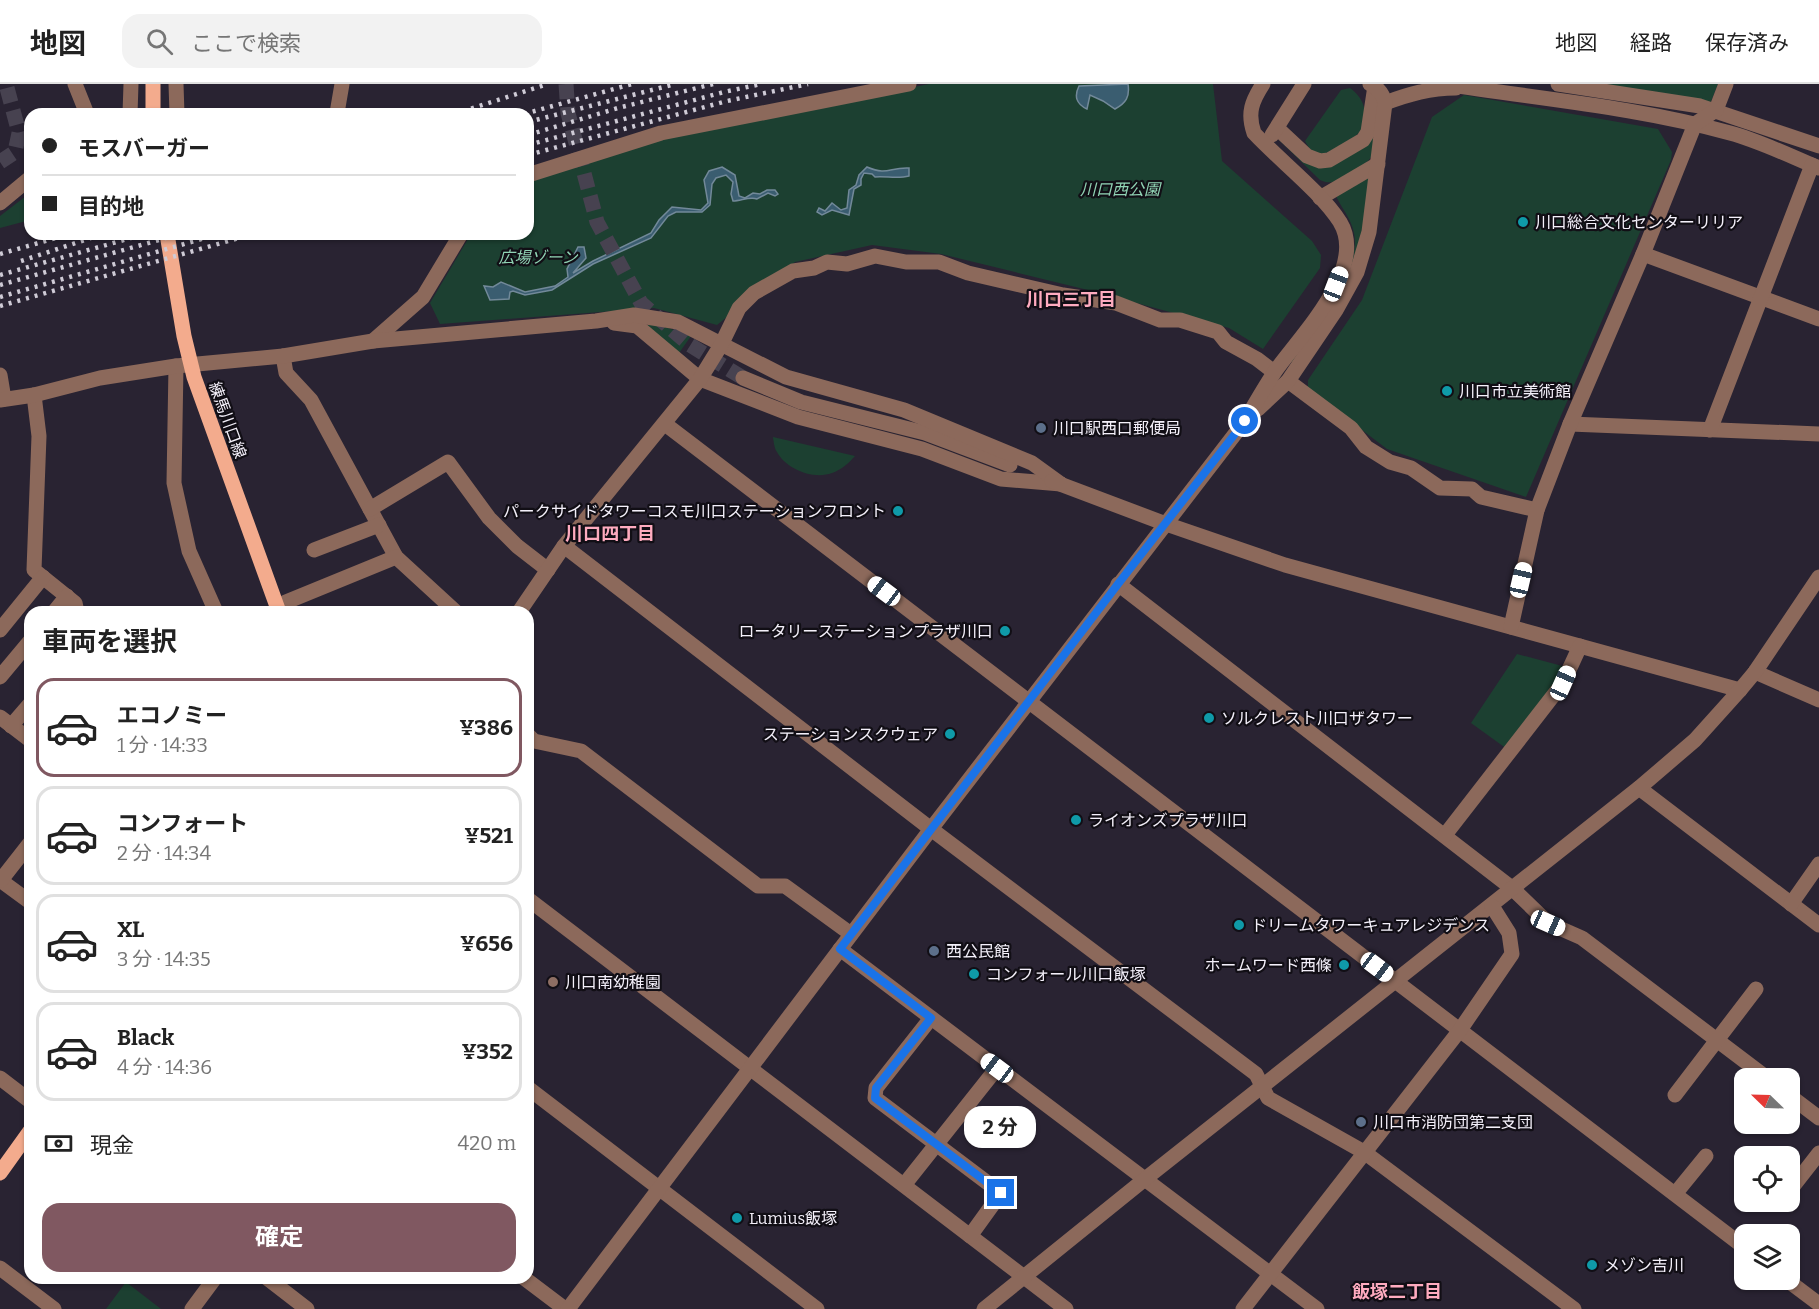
<!DOCTYPE html>
<html lang="ja">
<head>
<meta charset="utf-8">
<style>
	:root { --surface:#fff; --page:#f2f2f2; --text:#222; --muted:#767676; --line:#e0e0e0; --accent:#805861 }
	body { margin:0; font-family:Bitter,"Noto Sans JP",serif; background:var(--page); color:var(--text); height:100vh; display:flex; flex-direction:column; font-size:22px; white-space:nowrap }
	* { box-sizing:border-box; margin:0 }
	p { font-size:20px; color:var(--muted) }
	.icon { flex:none; width:33px; height:33px; fill:none; stroke:currentColor; stroke-width:2; stroke-linecap:round; stroke-linejoin:round }
	.map { position:relative; flex:1; overflow:hidden }
	.sheet { position:absolute; left:24px; top:522px; width:510px; height:678px; display:flex; flex-direction:column; background:var(--surface); border-radius:18px; box-shadow:0 2px 4px #0004 }
	.sheet>* { flex:none }
	.guide { position:absolute; left:24px; top:24px; width:510px; height:132px; border-radius:18px; box-shadow:0 2px 4px #0004; display:grid; align-content:center; height:132px; padding:0 18px; background:var(--surface) }
	.needle { width:39px; rotate:293deg }
	.buttons { position:absolute; left:1734px; top:984px; display:grid; gap:12px }
	.buttons a { display:grid; place-items:center; width:66px; height:66px; border-radius:12px; background:var(--surface); box-shadow:0 2px 4px #0004; font-size:30px }
	.end { position:absolute; width:27px; height:27px; margin:-14px; border:8px solid #1a73e8; background:#fff; box-shadow:0 0 0 3px #fff }
	.from { border-radius:50% }
	.bubble { position:absolute; height:42px; border-radius:18px; background:var(--surface); box-shadow:0 2px 4px #0004; font-size:20px; font-weight:700; line-height:42px; text-align:center }
	.car { position:absolute; width:18px; height:36px; margin:-18px -9px; border-radius:8px; box-shadow:0 0 4px 2px #0007; background:linear-gradient(#fff 24%,#345 0 40%,#fff 0 76%,#345 0 86%,#fff 0) }
	.guide b { display:flex; align-items:center; gap:21px; height:57px; font-size:22px }
	.guide b+b { border-top:2px solid var(--line) }
	.guide i { width:15px; height:15px; background:var(--text) }
	ul { padding:0; list-style:none }
	li { display:flex; align-items:center; gap:18px; height:99px; margin:0 12px 9px; padding:0 6px; border:3px solid var(--line); border-radius:18px }
	li div { flex:1 }
	li b { display:block; font-size:22px }
	li em { font-style:normal; font-weight:700 }
	li.current { border-color:var(--accent) }
	li>.icon { width:54px; height:54px; stroke-width:1.5 }
	h2 { padding:0 18px; font-size:27px; line-height:72px }
	.pay { display:flex; align-items:center; gap:15px; height:66px; padding:0 18px; font-size:22px }
	.pay p { margin-inline-start:auto }
	.action { display:flex; gap:12px; margin-top:auto; padding:12px 18px }
	.action a { flex:1; height:69px; border-radius:18px; background:var(--accent); color:#fff; font-size:24px; font-weight:700; line-height:69px; text-align:center }
	header { display:flex; align-items:center; gap:36px; box-sizing:border-box; height:84px; padding:0 30px; background:var(--surface); border-bottom:2px solid var(--line) }
	header strong { font-size:28px }
	nav { display:flex; gap:33px; margin-inline-start:auto; font-size:21px }
	.search { width:420px; height:54px; background:var(--page); display:flex; align-items:center; gap:15px; box-sizing:border-box; padding:0 21px; border-radius:18px; color:var(--muted); font-size:22px }
	.map>svg:first-child { display:block }
	.green { fill:#1c4031 }
	.water { fill:#3a5d70; stroke:#728999; stroke-width:1.5 }
	.lines { fill:none; stroke-linecap:round; stroke-linejoin:round }
	.minor-tunnel { stroke:#474250; stroke-width:15; stroke-dasharray:15 8; stroke-linecap:butt }
	.minor { stroke:#8c695b; stroke-width:15 }
	.major { stroke:#f3ab8d; stroke-width:15 }
	.rail { stroke:#cfcbd6; stroke-width:4.5; stroke-dasharray:3 6; stroke-linecap:butt }
	.route { stroke:#1a73e8; stroke-width:8 }
	.culture-dot { fill:#0f9aa8; stroke:#110e15; stroke-width:2 }
	.service-dot { fill:#5c6f8a; stroke:#110e15; stroke-width:2 }
	.education-dot { fill:#8d6e63; stroke:#110e15; stroke-width:2 }
	.labels { text-anchor:middle; stroke-width:4.5; stroke-linejoin:round; paint-order:stroke }
	.park-label { font-size:16px; font-style:italic; fill:#90d3b4; stroke:#110e15 }
	.poi-label { font-size:16px; fill:#f4f0fa; stroke:#110e15; text-anchor:start }
	.street-label { font-size:16px; fill:#f4f0fa; stroke:#110e15 }
	.neighbourhood-label { font-size:18px; font-weight:bold; fill:#feabbf; stroke:#110e15 }
</style>
</head>
<body>
<header>
<strong>地図</strong>
<div class="search"><svg class="icon" aria-label="search" viewBox="0 0 24 24"><circle cx="10" cy="10" r="6"/><path d="M15 15l6 6"/></svg>ここで検索</div>
<nav><a>地図</a><a>経路</a><a>保存済み</a></nav>
</header>
<div class="map">
<svg width="1819" height="1225" viewBox="0 0 1819 1225">
	<rect width="100%" height="100%" fill="#292332"/>
	<g class="green">
		<polygon points="929,0 1213,0 1222,77 1312,157 1321,171 1320,184 1263,265 1229,244 1092,207 941,170 872,161 795,178 717,241 654,224 440,240 430,219 471,150 528,150 528,96 658,55"/>
		<polygon points="1603,0 1718,0 1710,20"/>
		<path d="M1350,4c14,10 19,25 11,42 -3,7 -33,24 -40,24 -2,0 -8,-2 -10,-3l-6,-10 36,-51z"/>
		<polygon points="1464,11 1658,45 1672,68 1671,76 1526,413 1387,365 1308,305 1308,296 1362,216 1432,33"/>
		<path d="M1376,29l-4,43 -4,5c-13,9 -31,28 -48,19l-41,-40 1,-2 27,23 56,-15z"/>
		<path d="M1370,89c-4,30 -5,63 -15,92 -12,34 -40,70 -62,98l-3,-2c23,-31 72,-88 64,-128 -3,-15 -12,-24 -18,-37z"/>
		<polygon points="30,109 30,136 0,144 0,132"/>
		<polygon points="651,238 691,252 679,269 647,242"/>
		<path d="M773,354v-1l82,19c-6,7 -14,14 -23,17 -19,7 -46,-4 -55,-21 -3,-4 -3,-10 -4,-14z"/>
		<polygon points="1517,570 1566,583 1507,665 1471,639"/>
		<polygon points="126,1198 161,1225 106,1225"/>
	</g>
	<g class="water">
		<path d="M1128,0c2,13 -2,19 -13,25l-12,-8 -13,-6 -3,14c-11,-5 -13,-13 -8,-23z"/>
		<path d="M722,83l13,8 4,21 6,2 8,-5 7,1 7,-4h8l3,4 -3,2 -7,-3 -11,6c-7,-3 -16,2 -24,2l-2,-7 2,-12 -7,-7 -10,3 -4,6 -2,21 -8,7h-26l-8,4 -17,22 -58,26 -41,26 -27,5 -12,-4 -3,1 -1,7 -19,1 -6,-14 9,1 8,-5 24,10 30,-6 13,-9 -1,-8 11,-22h6l2,11 -13,15 20,-12 58,-28 8,-13 13,-13 29,3 7,-7 -4,-23 5,-9z"/>
		<path d="M867,83c21,9 22,0 42,1v8c-11,3 -23,0 -34,1l-3,-3 -8,-1 -3,6v6l-7,4 -5,26 -17,-5 -10,5 -5,-3 2,-4 6,3 7,-8 9,7 6,-2 2,-18 7,-5 3,-10z"/>
	</g>
	<g class="lines">
		<g class="minor-tunnel">
			<polyline points="566,0 568,29 597,138 641,219 690,261 743,294"/>
			<polyline points="0,78 15,68 19,49 6,0"/>
		</g>
		<g class="minor">
			<polyline points="75,0 87,30"/>
			<polyline points="176,0 177,30"/>
			<path d="M1445,0c95,15 192,23 285,49 30,8 60,23 89,35"/>
			<polyline points="1558,0 1700,22 1819,62"/>
			<path d="M1385,19c24,-9 45,-15 71,-15"/>
			<polyline points="337,29 342,0"/>
			<polyline points="130,30 131,0"/>
			<polyline points="1277,44 1307,72 1320,77 1329,76 1363,56 1368,48 1375,2"/>
			<polyline points="1272,51 1304,0"/>
			<polyline points="528,91 661,49 909,0"/>
			<polyline points="1320,114 1378,80"/>
			<polyline points="0,119 30,94"/>
			<polyline points="1643,170 1819,235"/>
			<polyline points="614,239 637,242 700,295 798,333 922,365 1001,395 1061,400"/>
			<polyline points="373,257 423,213 461,150"/>
			<polyline points="283,272 286,289 311,316 396,473 456,528"/>
			<polyline points="176,282 174,399 189,467 216,528"/>
			<polyline points="0,291 4,315"/>
			<polyline points="743,294 801,318 925,349 1010,381"/>
			<polyline points="1288,297 1351,344 1366,363 1390,378 1411,384 1440,404 1472,405 1481,413 1537,426"/>
			<polyline points="34,311 39,352 34,486 75,519 77,528"/>
			<polyline points="0,316 34,311 100,294 176,282 283,272 373,257 596,237 634,231 678,238 786,293 904,326 1032,379 1061,400"/>
			<path d="M1258,325l30,-28 48,-71 21,-38 12,-40 16,-129c-2,-9 -6,-15 -15,-19"/>
			<polyline points="665,340 1744,1163"/>
			<polyline points="1570,340 1819,350"/>
			<polyline points="1710,346 1812,81"/>
			<polyline points="1052,397 1166,440 1285,481 1740,606"/>
			<polyline points="370,425 448,378 489,434 517,462 548,486"/>
			<polyline points="564,462 931,745 1256,990 1268,1014 1364,1068 1574,1225"/>
			<polyline points="314,466 379,441"/>
			<polyline points="1118,500 1513,805 1548,839 1582,854 1767,994"/>
			<polyline points="54,528 67,512"/>
			<polyline points="275,528 286,518 396,473"/>
			<polyline points="519,528 564,462 700,295 721,261 739,224 754,209 793,187 814,184 827,178 847,180 875,172 906,178 939,178 968,189 1063,211 1116,219 1160,236 1180,236 1218,248 1226,258 1257,275 1274,288"/>
			<polyline points="1511,543 1537,426 1570,340 1643,170 1695,40 1716,26 1726,0"/>
			<polyline points="0,546 43,493"/>
			<polyline points="1755,588 1819,616"/>
			<polyline points="0,593 30,557"/>
			<polyline points="0,633 30,656"/>
			<polyline points="11,642 30,620"/>
			<polyline points="528,651 534,657 581,667 758,802 785,802 851,850"/>
			<polyline points="1639,704 1819,841"/>
			<polyline points="1445,751 1563,599 1580,562"/>
			<polyline points="0,796 30,818"/>
			<polyline points="1,796 30,759"/>
			<polyline points="528,815 1066,1225"/>
			<polyline points="1791,820 1819,780"/>
			<polyline points="840,865 1317,1225"/>
			<polyline points="931,934 876,1004 875,1014 1001,1109 970,1152"/>
			<polyline points="0,994 30,1017"/>
			<polyline points="528,1004 817,1225"/>
			<polyline points="1675,1011 1756,905"/>
			<polyline points="1790,1012 1819,1034"/>
			<polyline points="904,1101 997,984"/>
			<polyline points="1791,1105 1819,1069"/>
			<polyline points="1675,1110 1706,1072"/>
			<polyline points="0,1184 54,1225"/>
			<polyline points="267,1194 307,1225"/>
			<polyline points="524,1194 565,1225"/>
			<polyline points="1787,1196 1819,1220"/>
			<polyline points="192,1225 215,1194"/>
			<path d="M568,1225l363,-480 314,-408c10,-17 20,-35 31,-51 25,-35 92,-102 64,-148 -20,-31 -60,-61 -86,-89 -7,-20 -2,-32 9,-49"/>
			<polyline points="984,1225 1145,1095 1639,704 1695,656 1740,606 1755,588 1819,493"/>
			<polyline points="1243,1225 1460,946 1512,870 1509,849 1492,822"/>
		</g>
		<g class="major">
			<polyline points="153,0 153,30"/>
			<polyline points="167,150 184,252 194,293 279,528"/>
			<polyline points="0,1089 30,1047"/>
		</g>
		<g class="rail">
			<polyline points="454,30 548,0"/>
			<polyline points="524,30 632,0"/>
			<polyline points="528,38 675,0"/>
			<polyline points="528,51 618,24 713,0"/>
			<polyline points="528,61 724,8 761,0"/>
			<polyline points="528,71 727,17 808,0"/>
			<polyline points="0,170 70,150"/>
			<polyline points="21,177 103,150"/>
			<polyline points="0,191 145,150"/>
			<polyline points="0,201 180,150"/>
			<polyline points="0,213 205,154"/>
			<polyline points="0,222 253,150"/>
		</g>
	</g>
	<g class="lines">
		<polyline class="route" points="1001,1109 875,1014 876,1004 931,934 840,865 1118,500 1245,337"/>
	</g>
	<g class="culture-dot">
		<circle cx="1523" cy="138" r="6"/>
		<circle cx="1447" cy="307" r="6"/>
		<circle cx="898" cy="427" r="6"/>
		<circle cx="1005" cy="547" r="6"/>
		<circle cx="1209" cy="634" r="6"/>
		<circle cx="950" cy="650" r="6"/>
		<circle cx="1076" cy="736" r="6"/>
		<circle cx="1239" cy="841" r="6"/>
		<circle cx="1344" cy="881" r="6"/>
		<circle cx="974" cy="890" r="6"/>
		<circle cx="737" cy="1134" r="6"/>
		<circle cx="1592" cy="1181" r="6"/>
	</g>
	<g class="service-dot">
		<circle cx="1041" cy="344" r="6"/>
		<circle cx="934" cy="867" r="6"/>
		<circle cx="1361" cy="1038" r="6"/>
	</g>
	<circle class="education-dot" cx="553" cy="898" r="6"/>
	<g class="labels">
		<g class="park-label">
			<text x="1120" y="111">川口西公園</text>
			<text x="538" y="179">広場ゾーン</text>
		</g>
		<g class="poi-label">
			<text x="1535" y="144">川口総合文化センターリリア</text>
			<text x="1459" y="313">川口市立美術館</text>
			<text x="1053" y="350">川口駅西口郵便局</text>
			<text x="886" y="433" text-anchor="end">パークサイドタワーコスモ川口ステーションフロント</text>
			<text x="993" y="553" text-anchor="end">ロータリーステーションプラザ川口</text>
			<text x="1221" y="640">ソルクレスト川口ザタワー</text>
			<text x="938" y="656" text-anchor="end">ステーションスクウェア</text>
			<text x="1088" y="742">ライオンズプラザ川口</text>
			<text x="1251" y="847">ドリームタワーキュアレジデンス</text>
			<text x="946" y="873">西公民館</text>
			<text x="1332" y="887" text-anchor="end">ホームワード西條</text>
			<text x="986" y="896">コンフォール川口飯塚</text>
			<text x="565" y="904">川口南幼稚園</text>
			<text x="1373" y="1044">川口市消防団第二支団</text>
			<text x="749" y="1140">Lumius飯塚</text>
			<text x="1604" y="1187">メゾン吉川</text>
		</g>
		<g class="street-label">
			<text transform="translate(228 336) rotate(70)" y="6">練馬川口線</text>
		</g>
		<g class="neighbourhood-label">
			<text x="1071" y="222">川口三丁目</text>
			<text x="610" y="456">川口四丁目</text>
			<text x="1397" y="1214">飯塚二丁目</text>
		</g>
	</g>
</svg>
<div class="buttons">
<a><svg class="needle" viewBox="-14 -14 28 28"><path d="M0-13l5 13h-10z" fill="#e53935"/><path d="M0 13l5-13h-10z" fill="#767676"/></svg></a>
<a><svg class="icon" aria-label="locate" viewBox="0 0 24 24"><circle cx="12" cy="12" r="6"/><path d="M12 2v4M12 18v4M2 12h4M18 12h4"/></svg></a>
<a><svg class="icon" aria-label="layers" viewBox="0 0 24 24"><path d="M12 4l9 5-9 5-9-5zM3 14l9 5 9-5"/></svg></a>
</div>
<i class="end from" style="left:1245px;top:337px"></i>
<i class="end" style="left:1001px;top:1109px"></i>
<div class="bubble" style="left:964px;top:1022px;width:72px">2 分</div>
<i class="car" style="left:1336px;top:200px;rotate:21deg"></i>
<i class="car" style="left:1521px;top:496px;rotate:13deg"></i>
<i class="car" style="left:884px;top:507px;rotate:307deg"></i>
<i class="car" style="left:1563px;top:599px;rotate:24deg"></i>
<i class="car" style="left:1548px;top:839px;rotate:114deg"></i>
<i class="car" style="left:1377px;top:883px;rotate:127deg"></i>
<i class="car" style="left:997px;top:984px;rotate:307deg"></i>
<div class="guide">
<b><i class="from"></i>モスバーガー</b>
<b><i></i>目的地</b>
</div>
<section class="sheet">
<h2>車両を選択</h2>
<ul>
<li class="current"><svg class="icon" aria-label="car" viewBox="0 0 24 24"><path d="M5 17H2v-5l4-1 3-4h7l3 4 3 1v5h-3M9 17h6M6 11h13"/><circle cx="7" cy="17" r="2"/><circle cx="17" cy="17" r="2"/></svg><div><b>エコノミー</b><p>1 分 · 14:33</p></div><em>¥386</em></li>
<li><svg class="icon" aria-label="car" viewBox="0 0 24 24"><path d="M5 17H2v-5l4-1 3-4h7l3 4 3 1v5h-3M9 17h6M6 11h13"/><circle cx="7" cy="17" r="2"/><circle cx="17" cy="17" r="2"/></svg><div><b>コンフォート</b><p>2 分 · 14:34</p></div><em>¥521</em></li>
<li><svg class="icon" aria-label="car" viewBox="0 0 24 24"><path d="M5 17H2v-5l4-1 3-4h7l3 4 3 1v5h-3M9 17h6M6 11h13"/><circle cx="7" cy="17" r="2"/><circle cx="17" cy="17" r="2"/></svg><div><b>XL</b><p>3 分 · 14:35</p></div><em>¥656</em></li>
<li><svg class="icon" aria-label="car" viewBox="0 0 24 24"><path d="M5 17H2v-5l4-1 3-4h7l3 4 3 1v5h-3M9 17h6M6 11h13"/><circle cx="7" cy="17" r="2"/><circle cx="17" cy="17" r="2"/></svg><div><b>Black</b><p>4 分 · 14:36</p></div><em>¥352</em></li>
</ul>
<div class="pay"><svg class="icon" aria-label="cash" viewBox="0 0 24 24"><path d="M3 7h18v10H3z"/><circle cx="12" cy="12" r="2"/></svg>現金<p>420 m</p></div>
<div class="action"><a>確定</a></div>
</section>
</div>
</body>
</html>
